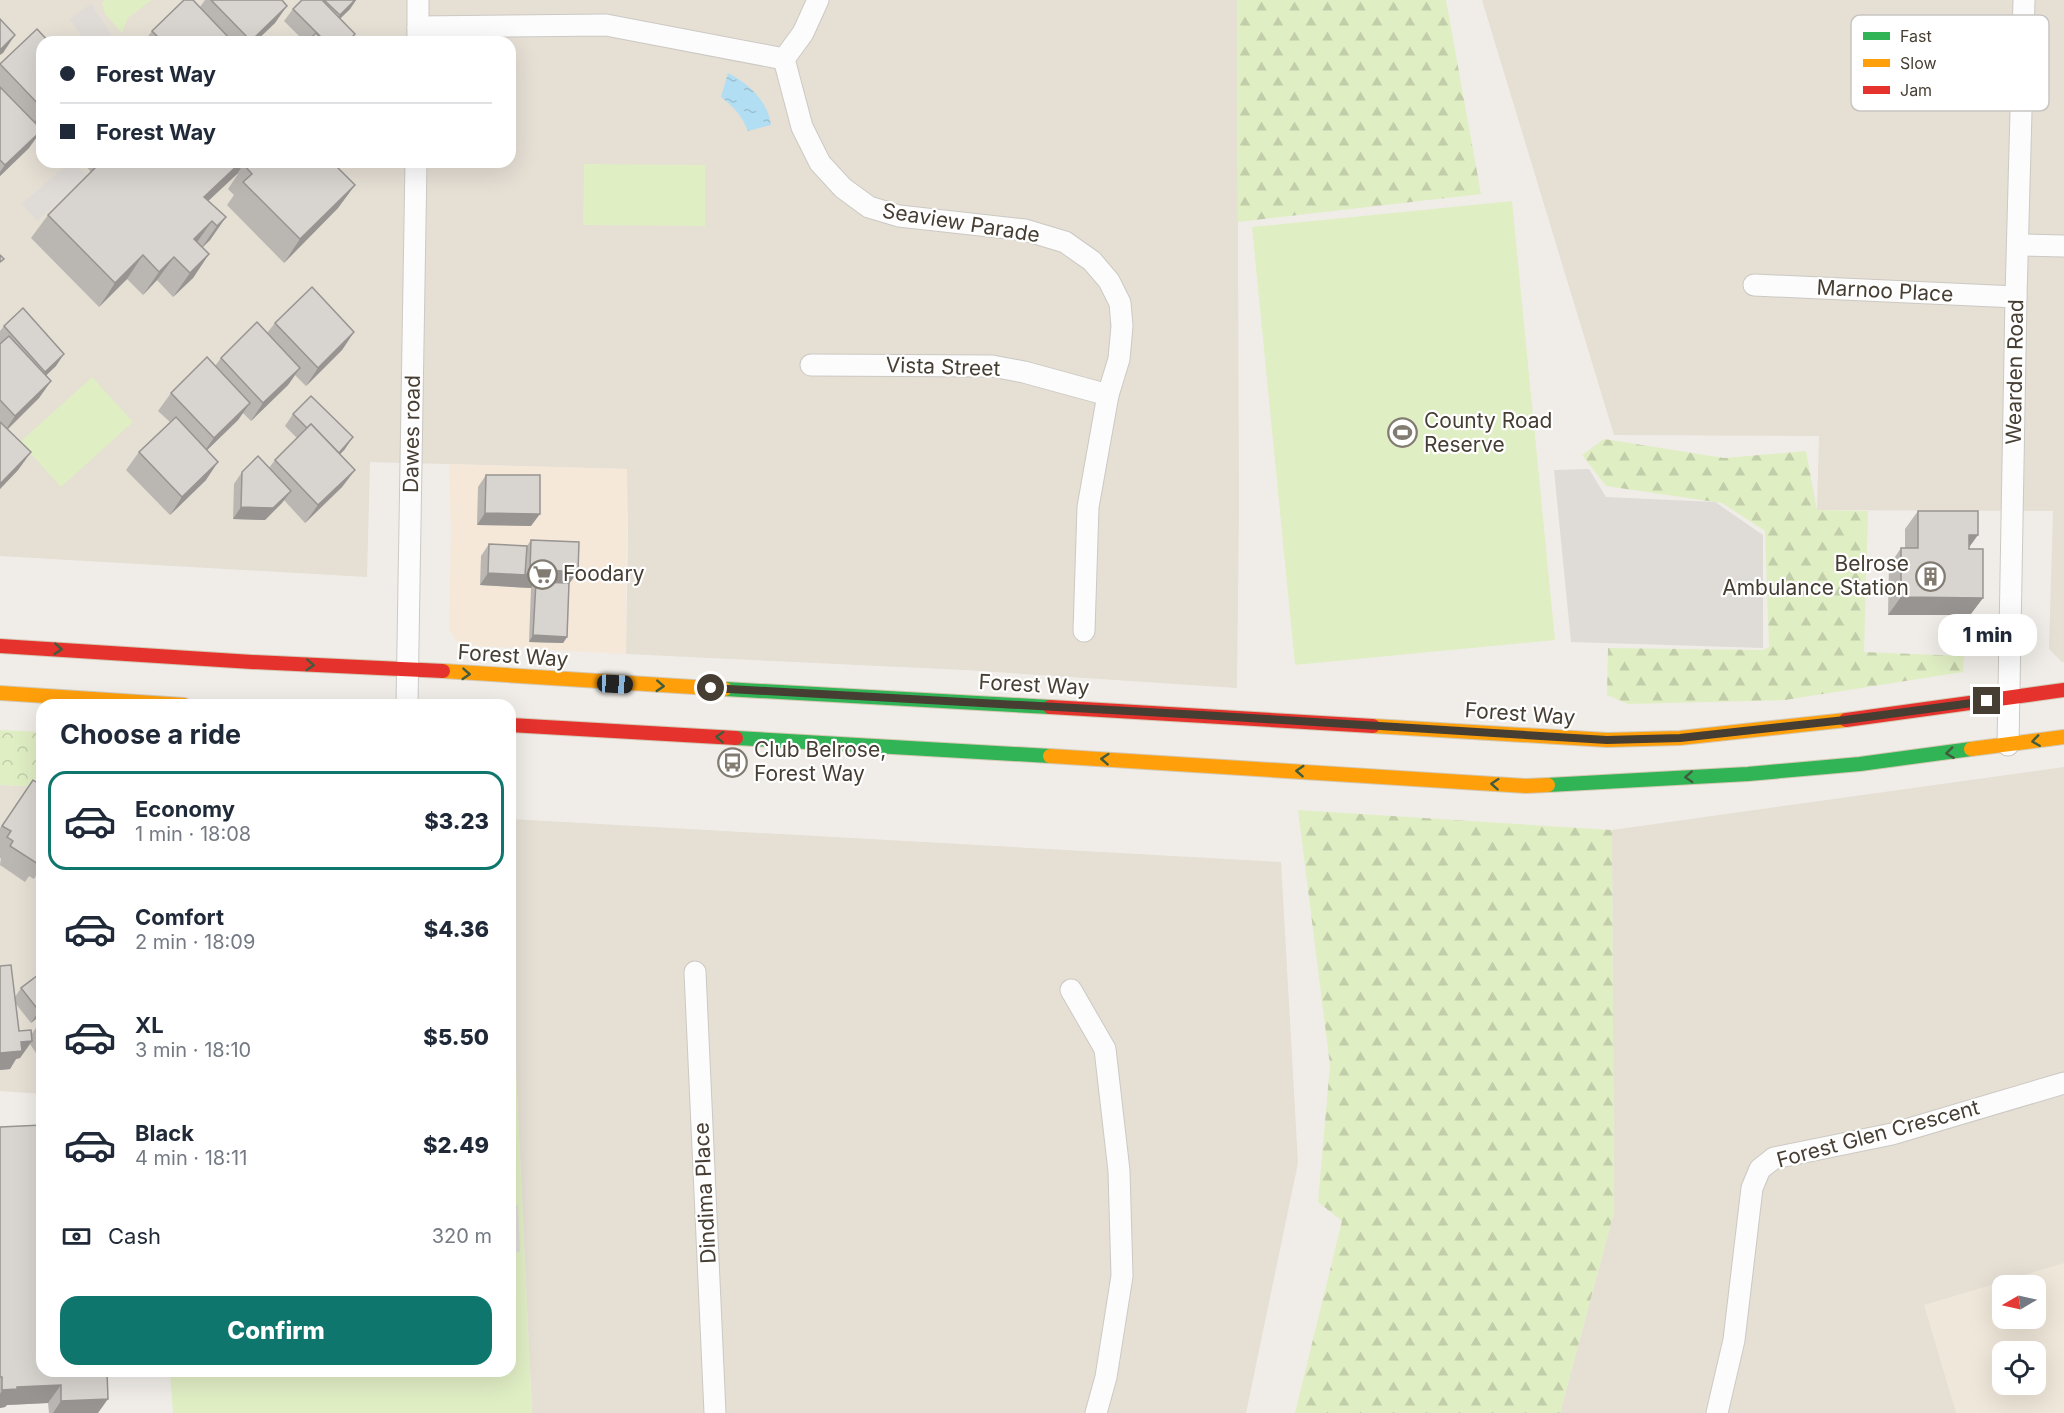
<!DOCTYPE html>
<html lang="en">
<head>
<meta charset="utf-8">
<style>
	:root { --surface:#fff; --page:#f6f6f7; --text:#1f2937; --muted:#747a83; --line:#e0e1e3; --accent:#0f766e }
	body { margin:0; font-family:Inter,sans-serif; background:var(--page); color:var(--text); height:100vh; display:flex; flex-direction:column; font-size:22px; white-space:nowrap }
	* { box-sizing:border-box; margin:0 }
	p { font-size:20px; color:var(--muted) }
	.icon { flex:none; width:33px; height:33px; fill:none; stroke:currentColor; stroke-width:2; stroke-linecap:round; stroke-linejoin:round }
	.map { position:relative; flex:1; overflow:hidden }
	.sheet { position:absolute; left:36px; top:699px; width:480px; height:678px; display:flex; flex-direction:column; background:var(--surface); border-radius:18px; box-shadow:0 6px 24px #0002 }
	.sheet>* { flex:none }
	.hud { position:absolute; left:36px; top:36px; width:480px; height:132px; border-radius:18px; box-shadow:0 6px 24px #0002; display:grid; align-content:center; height:132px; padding:0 24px; background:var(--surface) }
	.needle { width:39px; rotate:261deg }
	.fabs { position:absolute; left:1992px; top:1275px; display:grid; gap:12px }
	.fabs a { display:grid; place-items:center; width:54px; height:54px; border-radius:12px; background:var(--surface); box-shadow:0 6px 24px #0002; font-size:30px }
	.end { position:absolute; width:27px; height:27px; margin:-14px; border:8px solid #473e33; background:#fff; box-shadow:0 0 0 3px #fff }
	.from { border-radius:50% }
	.bubble { position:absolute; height:42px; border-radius:18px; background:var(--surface); box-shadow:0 6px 24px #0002; font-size:20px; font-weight:800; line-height:42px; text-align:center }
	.car { position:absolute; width:18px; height:36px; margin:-18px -9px; border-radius:8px; box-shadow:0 0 4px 2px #0007; background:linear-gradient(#222 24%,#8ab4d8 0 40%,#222 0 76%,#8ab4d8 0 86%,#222 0) }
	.hud b { display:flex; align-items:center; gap:21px; height:57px; font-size:22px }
	.hud b+b { border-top:2px solid var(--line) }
	.hud i { width:15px; height:15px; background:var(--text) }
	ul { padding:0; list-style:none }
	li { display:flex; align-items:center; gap:18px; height:99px; margin:0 12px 9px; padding:0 12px; border:3px solid transparent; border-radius:18px }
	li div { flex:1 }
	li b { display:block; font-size:22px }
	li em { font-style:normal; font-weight:800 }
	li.selected { border-color:var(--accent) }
	li>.icon { width:54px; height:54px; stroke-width:1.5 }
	h2 { padding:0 24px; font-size:27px; line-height:72px }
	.pay { display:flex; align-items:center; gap:15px; height:66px; padding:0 24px; font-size:22px }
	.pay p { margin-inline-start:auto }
	.action { display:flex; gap:12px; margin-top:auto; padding:12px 24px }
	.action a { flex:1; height:69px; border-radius:18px; background:var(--accent); color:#fff; font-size:24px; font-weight:800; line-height:69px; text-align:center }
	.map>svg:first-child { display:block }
	.residential { fill:#e5dfd4; fill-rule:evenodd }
	.commercial { fill:#f5e8d9 }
	.education { fill:#efe7d9; fill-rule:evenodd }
	.grass { fill:#e0eec4 }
	.forest { fill:url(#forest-firs) }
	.park { fill:url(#park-crowns) }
	.parking { fill:#dfdcd8 }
	.water { fill:url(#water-ripples) }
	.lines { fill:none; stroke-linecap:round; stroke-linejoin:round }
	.street-casing { stroke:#ccc9c4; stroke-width:23 }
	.fast-casing { stroke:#d4c8b3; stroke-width:16 }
	.slow-casing { stroke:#d4c8b3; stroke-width:16 }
	.jam-casing { stroke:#d4c8b3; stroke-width:16 }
	.street { stroke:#fdfcfc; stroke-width:21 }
	.fast { stroke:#30b455; stroke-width:14 }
	.slow { stroke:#ff9f0a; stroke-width:14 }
	.jam { stroke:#e5322d; stroke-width:14 }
	.wall { fill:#bab6b2 }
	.shaded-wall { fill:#979491 }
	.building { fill:#d8d4cf; stroke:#979491; stroke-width:1.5 }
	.oneway { stroke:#415c3c }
	.route { stroke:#473e33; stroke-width:8 }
	.labels { text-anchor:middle; stroke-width:4.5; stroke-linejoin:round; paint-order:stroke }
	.street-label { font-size:21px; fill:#473e33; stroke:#fff }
	.poi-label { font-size:21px; fill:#473e33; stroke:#fff; text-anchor:start }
	.key { fill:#fff; stroke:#c8c5c2; stroke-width:1.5 }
	.key-label { font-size:16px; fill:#473e33 }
</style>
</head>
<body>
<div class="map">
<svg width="2064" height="1413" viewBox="0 0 2064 1413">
	<defs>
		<pattern id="forest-firs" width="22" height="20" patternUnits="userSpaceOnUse" patternTransform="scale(1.5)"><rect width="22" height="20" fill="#e0eec4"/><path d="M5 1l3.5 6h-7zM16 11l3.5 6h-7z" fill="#c2cda9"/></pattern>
		<pattern id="park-crowns" width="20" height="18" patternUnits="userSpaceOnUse" patternTransform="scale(1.5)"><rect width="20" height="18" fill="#e0eec4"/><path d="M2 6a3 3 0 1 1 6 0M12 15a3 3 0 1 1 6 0" fill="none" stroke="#c2cda9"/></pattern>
		<pattern id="water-ripples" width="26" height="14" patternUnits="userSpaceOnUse" patternTransform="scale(1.5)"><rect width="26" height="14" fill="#b2def4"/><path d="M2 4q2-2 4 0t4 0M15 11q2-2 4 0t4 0" fill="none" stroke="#9ac0d2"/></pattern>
	</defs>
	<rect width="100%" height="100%" fill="#f0ede8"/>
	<g class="residential">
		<path d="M0,0h1237l2,505 -2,183 -272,-18 -339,-16 2,-119 -1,-66 -257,-7 -3,115 -367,-21zM42,42h468v120h-468z"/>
		<polygon points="1482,0 2064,0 2064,662 2062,662 2049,649 2053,511 1817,510 1819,436 1614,435"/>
		<path d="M2064,767v646h-504l54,-201 -2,-382zM2002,1286h34v32h-34zM2002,1352h34v32h-34z"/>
		<polygon points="0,785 42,787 42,1094 0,1091"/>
		<polygon points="510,819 1281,862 1298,1163 1246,1413 532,1413 510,942"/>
	</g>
	<polygon class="commercial" points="449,464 627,469 626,654 459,645 449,630 451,532"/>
	<path class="education" d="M2064,1263v150h-108l-32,-108zM2002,1286h34v32h-34zM2002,1352h34v32h-34z"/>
	<g class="grass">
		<polygon points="105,0 152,0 128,18 122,33 105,14 102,3"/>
		<polygon points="584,164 705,165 705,226 583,225"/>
		<polygon points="1512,201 1555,640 1295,665 1252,227"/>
		<polygon points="92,377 133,422 61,487 20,442"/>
		<polygon points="510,942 532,1413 173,1413 170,1371 510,1371"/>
	</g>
	<g class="forest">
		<polygon points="1237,0 1446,0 1481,194 1238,222"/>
		<polygon points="1604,439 1724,458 1806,451 1817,510 1868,511 1864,652 1964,656 1963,672 1785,700 1628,704 1607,695 1608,648 1763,650 1769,647 1765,531 1722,503 1606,486 1582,455"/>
		<polygon points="1298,810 1612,830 1614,1212 1560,1413 1295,1413 1342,1221 1318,1202 1330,1065"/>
	</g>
	<polygon class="park" points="0,730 42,732 42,787 0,785"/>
	<g class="parking">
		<polygon points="91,4 111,34 100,42 86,42 70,19"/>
		<polygon points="70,162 74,162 87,176 37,221 22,204"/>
		<polygon points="1589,469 1606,497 1715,502 1763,535 1763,648 1571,642 1554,470"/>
		<polygon points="510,1205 518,1205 520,1252 510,1253"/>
	</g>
	<path class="water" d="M728,73c21,11 40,28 43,52l-23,6c-6,-15 -14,-24 -27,-34z"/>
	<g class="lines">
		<defs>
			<g id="street">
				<polyline points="818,0 803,33 784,59 802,127 820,163 843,188 869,207 899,216 1025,230 1065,242 1092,261 1109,281 1120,303 1122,326 1119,359 1108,395 1088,507 1084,631"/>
				<polyline points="418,27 606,25 784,59"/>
				<polyline points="418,42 418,0"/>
				<polyline points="2018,245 2064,246"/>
				<polyline points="1754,285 2016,297"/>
				<polyline points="811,365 992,366 1024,372 1108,395"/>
				<polyline points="407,705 416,162"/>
				<polyline points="2008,745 2016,297 2024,0"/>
				<polyline points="695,972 715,1413"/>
				<polyline points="1071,990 1105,1049 1119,1171 1122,1276 1106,1377 1096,1413"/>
				<polyline points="1717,1413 1734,1340 1752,1188 1760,1169 1774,1158 1892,1134 2064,1083"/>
			</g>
			<g id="fast">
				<polyline points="725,689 1050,707"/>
				<polyline points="736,738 1050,756"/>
				<polyline points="1548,785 1748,774 1860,764 1971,749"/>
			</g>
			<g id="slow">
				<polyline points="443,671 725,689"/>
				<polyline points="0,693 184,705"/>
				<polyline points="1373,726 1607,740 1680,738 1846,720"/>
				<polyline points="1971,749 2064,737"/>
				<polyline points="1050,756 1526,786 1548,785"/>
			</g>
			<g id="jam">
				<polyline points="0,646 252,662 443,671"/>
				<polyline points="1050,707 1373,726"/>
				<polyline points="1846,720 2064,690"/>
				<polyline points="510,725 736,738"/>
			</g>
		</defs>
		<use href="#street" class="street-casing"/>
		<use href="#fast" class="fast-casing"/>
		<use href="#slow" class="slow-casing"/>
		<use href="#jam" class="jam-casing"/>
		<use href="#street" class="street"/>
		<use href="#fast" class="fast"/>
		<use href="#slow" class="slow"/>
		<use href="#jam" class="jam"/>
	</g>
	<g class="wall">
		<polygon points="205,0 282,0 275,23 255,42 138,42 146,39 152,31 200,7"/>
		<polygon points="302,0 356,0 350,9 340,19 349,42 305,42 284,21 293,9"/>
		<polygon points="42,42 42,116 35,123 29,148 0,176 0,64"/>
		<polygon points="89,162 332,162 355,185 338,208 284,263 227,205 234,195 228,189 238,174 237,174 208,201 226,217 210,240 202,247 209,254 193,278 173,297 157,280 143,295 127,279 99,307 31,238 48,215 91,172 86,166"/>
		<polygon points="275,323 354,332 342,350 306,386 295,375 288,385 251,421 243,413 238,420 207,450 206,480 170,515 126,470 139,452 170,422 158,411 171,393 215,366 221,358 267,333"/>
		<polygon points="4,326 56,366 46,375 51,381 39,398 7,429 31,452 18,470 0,489 0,331"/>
		<polygon points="293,414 345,449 340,454 355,470 342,487 305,523 284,500 265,520 233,519 234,484 242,472 269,468 275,460 297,438 285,426"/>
		<polygon points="486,475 531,526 477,525 478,487"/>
		<polygon points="1918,511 1969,547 1983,598 1970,615 1888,615 1889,566 1901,548 1905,548 1905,529"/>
		<polygon points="531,540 569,583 567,637 563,643 529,642 531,588 480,585 481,556 489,544 527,546"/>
		<polygon points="33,780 42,786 42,878 37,874 34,879 29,876 25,882 0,865 1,858 0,858 0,828"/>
		<polygon points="0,966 15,997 21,988 42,1014 31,1023 16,1004 19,1031 31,1035 42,1019 42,1062 30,1044 20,1058 16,1059 10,1069 0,1070"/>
		<polygon points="0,1127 42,1371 98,1413 49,1413 48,1403 7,1405 5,1407 0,1408"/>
	</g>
	<g class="shaded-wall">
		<polygon points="355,0 356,0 350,9 331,27 340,15"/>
		<polygon points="287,6 275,23 255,42 250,42"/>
		<polygon points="15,35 3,53 0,55 0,50"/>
		<polygon points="42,111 42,116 31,127"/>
		<polygon points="42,130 29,148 0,176 0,172 5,165"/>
		<polygon points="241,162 245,162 237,174 188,220 204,197"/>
		<polygon points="355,185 338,208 284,263 300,239"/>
		<polygon points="226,217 210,240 200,250 217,226"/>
		<polygon points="212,221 195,245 178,262 194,239"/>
		<polygon points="209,254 193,278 173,297 190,273"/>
		<polygon points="143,255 127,279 99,307 115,283"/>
		<polygon points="174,257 157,280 143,295 159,272"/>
		<polygon points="354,332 342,350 306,386 318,368"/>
		<polygon points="64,354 56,366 37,384 45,372"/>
		<polygon points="300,368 288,385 251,421 263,403"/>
		<polygon points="51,381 39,398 3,434 15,416"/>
		<polygon points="250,403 238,420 201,456 214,438"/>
		<polygon points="353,437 345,449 327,468 336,456"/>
		<polygon points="31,452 18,470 0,489 0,484"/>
		<polygon points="218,462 206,480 170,515 182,497"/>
		<polygon points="355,470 342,487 305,523 318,505"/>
		<polygon points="291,491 282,503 265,520 233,519 241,507"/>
		<polygon points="485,513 540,514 531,526 477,525"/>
		<polygon points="1969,535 1978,535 1965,553"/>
		<polygon points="530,569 578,572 565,589 536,582 531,588 480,585 488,573 525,575"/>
		<polygon points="1901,597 1983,598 1970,615 1888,615"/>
		<polygon points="533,635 567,637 563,643 529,642"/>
		<polygon points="42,1009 42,1014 31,1023 39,1011"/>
		<polygon points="32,1041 20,1058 16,1059 10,1069 0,1070 0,1053 21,1042"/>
		<polygon points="61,1385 48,1403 7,1405 5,1407 0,1408 0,1394 2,1390 17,1387"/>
		<polygon points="108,1399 98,1413 53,1413 61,1401"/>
	</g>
	<g class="building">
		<polygon points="184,0 193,0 231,40 229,42 163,42 152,31"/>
		<polygon points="211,0 282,0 287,6 251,41"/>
		<polygon points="302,0 322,0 355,34 347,42 326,42 293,9"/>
		<polygon points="324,0 355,0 340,15"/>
		<polygon points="0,19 15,35 0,50"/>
		<polygon points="37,29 49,42 42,42 42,108 0,64"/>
		<polygon points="316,33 324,42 307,42"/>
		<polygon points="144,37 148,42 138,42"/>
		<polygon points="0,87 42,130 5,165 0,160"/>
		<polygon points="101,162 241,162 204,197 226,217 217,226 212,221 194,239 209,254 190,273 174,257 159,272 143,255 115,283 48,215"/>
		<polygon points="247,162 332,162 355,185 300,239 243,182 252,174 244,165"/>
		<polygon points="0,255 4,259 0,262"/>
		<polygon points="312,287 354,332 318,368 275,323"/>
		<polygon points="23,308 64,354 45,372 4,326"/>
		<polygon points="257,322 300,368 263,403 221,358"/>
		<polygon points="9,336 51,381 15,416 0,400 0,344"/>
		<polygon points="207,357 250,403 214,438 171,393"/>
		<polygon points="311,396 353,437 339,453 311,424 307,428 293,414"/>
		<polygon points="176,417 218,462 182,497 139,452"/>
		<polygon points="0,422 31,452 0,484"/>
		<polygon points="311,424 355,470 318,505 275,460"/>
		<polygon points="258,456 291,491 273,508 241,507 242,472"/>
		<polygon points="486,475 540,475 540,514 485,513"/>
		<polygon points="1918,511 1978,511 1978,535 1969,535 1969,549 1983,549 1983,598 1901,597 1901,548 1918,548"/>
		<polygon points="531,540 579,542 578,572 530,569"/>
		<polygon points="489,544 527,546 525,575 488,573"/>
		<polygon points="536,582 569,583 567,637 533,635"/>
		<polygon points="33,780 42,786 42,859 38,864 10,846 13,841 7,837 11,831 2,826"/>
		<polygon points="11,965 19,1031 31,1030 32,1041 21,1042 22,1051 0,1053 0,966"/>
		<polygon points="42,972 42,1009 39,1011 21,988"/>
		<polygon points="42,1023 42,1038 38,1032 41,1030 38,1026"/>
		<polygon points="42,1125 42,1371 107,1371 108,1399 61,1401 61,1385 17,1387 17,1389 2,1390 2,1377 0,1377 0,1127"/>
	</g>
	<defs><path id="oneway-chevron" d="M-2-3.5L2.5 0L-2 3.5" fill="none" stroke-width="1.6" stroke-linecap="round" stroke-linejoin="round" transform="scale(1.5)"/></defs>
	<g class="oneway">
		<use href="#oneway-chevron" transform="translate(58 649) rotate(4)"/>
		<use href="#oneway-chevron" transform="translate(310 665) rotate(3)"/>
		<use href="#oneway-chevron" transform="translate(466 674) rotate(4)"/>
		<use href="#oneway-chevron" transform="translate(660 686) rotate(3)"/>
		<use href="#oneway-chevron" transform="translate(720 737) rotate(-177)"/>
		<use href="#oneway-chevron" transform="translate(2036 741) rotate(172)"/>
		<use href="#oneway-chevron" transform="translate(1950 753) rotate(173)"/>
		<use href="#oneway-chevron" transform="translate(1105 759) rotate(-176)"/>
		<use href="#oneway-chevron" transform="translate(1300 771) rotate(-176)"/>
		<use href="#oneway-chevron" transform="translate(1689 777) rotate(177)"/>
		<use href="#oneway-chevron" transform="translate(1495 784) rotate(-176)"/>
	</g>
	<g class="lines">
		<polyline class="route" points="711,688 1201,715 1607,740 1680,738 1845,720 1987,701"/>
	</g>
	<defs>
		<symbol id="stadium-ring" viewBox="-11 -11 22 22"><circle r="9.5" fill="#fff" stroke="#827b72" stroke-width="1.5"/><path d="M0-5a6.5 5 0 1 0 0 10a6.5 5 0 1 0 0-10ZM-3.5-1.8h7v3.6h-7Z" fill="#827b72"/></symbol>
		<symbol id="supermarket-ring" viewBox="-11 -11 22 22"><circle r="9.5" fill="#fff" stroke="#827b72" stroke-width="1.5"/><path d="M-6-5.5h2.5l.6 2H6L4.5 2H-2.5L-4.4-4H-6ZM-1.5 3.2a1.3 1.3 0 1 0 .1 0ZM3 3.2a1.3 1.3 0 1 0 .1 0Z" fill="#827b72"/></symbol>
		<symbol id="building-ring" viewBox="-11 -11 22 22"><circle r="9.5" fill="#fff" stroke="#827b72" stroke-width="1.5"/><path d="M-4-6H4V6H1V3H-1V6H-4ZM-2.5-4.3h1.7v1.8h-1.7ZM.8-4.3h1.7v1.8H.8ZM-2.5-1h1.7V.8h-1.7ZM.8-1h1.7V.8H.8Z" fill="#827b72"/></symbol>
		<symbol id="bus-ring" viewBox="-11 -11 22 22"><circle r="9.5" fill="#fff" stroke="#827b72" stroke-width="1.5"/><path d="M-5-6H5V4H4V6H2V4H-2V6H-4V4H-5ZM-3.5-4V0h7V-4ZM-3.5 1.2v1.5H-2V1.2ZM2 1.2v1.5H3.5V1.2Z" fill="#827b72"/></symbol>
	</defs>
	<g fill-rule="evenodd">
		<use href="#stadium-ring" x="1386" y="416" width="33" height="33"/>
		<use href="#supermarket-ring" x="526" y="558" width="33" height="33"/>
		<use href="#building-ring" x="1914" y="560" width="33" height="33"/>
		<use href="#bus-ring" x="716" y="746" width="33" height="33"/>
	</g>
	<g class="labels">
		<g class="street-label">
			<text transform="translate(961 223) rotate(9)" y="7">Seaview Parade</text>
			<text transform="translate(1885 291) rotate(3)" y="7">Marnoo Place</text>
			<text transform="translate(943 367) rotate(2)" y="7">Vista Street</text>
			<text transform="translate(2015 372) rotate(-89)" y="7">Wearden Road</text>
			<text transform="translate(412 434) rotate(-89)" y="7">Dawes road</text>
			<text transform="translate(513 656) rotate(4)" y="7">Forest Way</text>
			<text transform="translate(1034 685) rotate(3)" y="7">Forest Way</text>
			<text transform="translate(1520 714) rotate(4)" y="7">Forest Way</text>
			<text transform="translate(1878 1134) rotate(-15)" y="7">Forest Glen Crescent</text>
			<text transform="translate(705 1193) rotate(-93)" y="7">Dindima Place</text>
		</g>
		<g class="poi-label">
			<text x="1424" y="428">County Road<tspan x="1424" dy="24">Reserve</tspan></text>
			<text x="1909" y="571" text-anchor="end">Belrose<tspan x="1909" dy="24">Ambulance Station</tspan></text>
			<text x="563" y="581">Foodary</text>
			<text x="754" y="757">Club Belrose,<tspan x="754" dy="24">Forest Way</tspan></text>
		</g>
	</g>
	<rect x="1851" y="15" width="198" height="96" rx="9" class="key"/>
	<rect x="1863" y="32" width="27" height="8" fill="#30b455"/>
	<rect x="1863" y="59" width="27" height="8" fill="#ff9f0a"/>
	<rect x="1863" y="86" width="27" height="8" fill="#e5322d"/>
	<g class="key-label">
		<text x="1900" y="42">Fast</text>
		<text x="1900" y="69">Slow</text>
		<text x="1900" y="96">Jam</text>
	</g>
</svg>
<div class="fabs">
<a><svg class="needle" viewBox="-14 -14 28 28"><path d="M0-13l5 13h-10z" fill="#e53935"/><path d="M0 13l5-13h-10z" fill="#747a83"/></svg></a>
<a><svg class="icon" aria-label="locate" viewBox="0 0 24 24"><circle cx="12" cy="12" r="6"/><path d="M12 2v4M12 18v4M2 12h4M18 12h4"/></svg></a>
</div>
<i class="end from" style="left:711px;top:688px"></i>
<i class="end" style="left:1987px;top:701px"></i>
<div class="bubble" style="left:1938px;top:614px;width:99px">1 min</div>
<i class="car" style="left:615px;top:684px;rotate:93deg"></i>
<div class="hud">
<b><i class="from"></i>Forest Way</b>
<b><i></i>Forest Way</b>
</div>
<section class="sheet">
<h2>Choose a ride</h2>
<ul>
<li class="selected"><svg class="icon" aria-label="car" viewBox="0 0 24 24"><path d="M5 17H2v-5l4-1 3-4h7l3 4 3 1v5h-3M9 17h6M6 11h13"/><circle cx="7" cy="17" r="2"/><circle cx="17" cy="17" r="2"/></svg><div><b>Economy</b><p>1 min · 18:08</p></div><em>$3.23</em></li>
<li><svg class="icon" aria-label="car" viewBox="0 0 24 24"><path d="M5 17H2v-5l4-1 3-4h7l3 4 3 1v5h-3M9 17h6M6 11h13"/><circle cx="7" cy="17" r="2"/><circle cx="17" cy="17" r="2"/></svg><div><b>Comfort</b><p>2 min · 18:09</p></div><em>$4.36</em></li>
<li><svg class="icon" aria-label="car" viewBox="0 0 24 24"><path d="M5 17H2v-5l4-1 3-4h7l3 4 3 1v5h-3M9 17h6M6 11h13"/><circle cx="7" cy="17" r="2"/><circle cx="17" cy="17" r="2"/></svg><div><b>XL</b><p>3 min · 18:10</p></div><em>$5.50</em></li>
<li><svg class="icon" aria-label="car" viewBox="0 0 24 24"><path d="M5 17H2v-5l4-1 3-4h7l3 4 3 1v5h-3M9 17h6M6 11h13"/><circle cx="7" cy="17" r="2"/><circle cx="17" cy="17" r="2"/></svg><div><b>Black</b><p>4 min · 18:11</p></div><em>$2.49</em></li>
</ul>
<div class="pay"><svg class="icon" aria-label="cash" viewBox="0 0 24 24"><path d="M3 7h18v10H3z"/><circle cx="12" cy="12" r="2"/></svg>Cash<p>320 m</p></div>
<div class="action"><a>Confirm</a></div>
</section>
</div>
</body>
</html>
